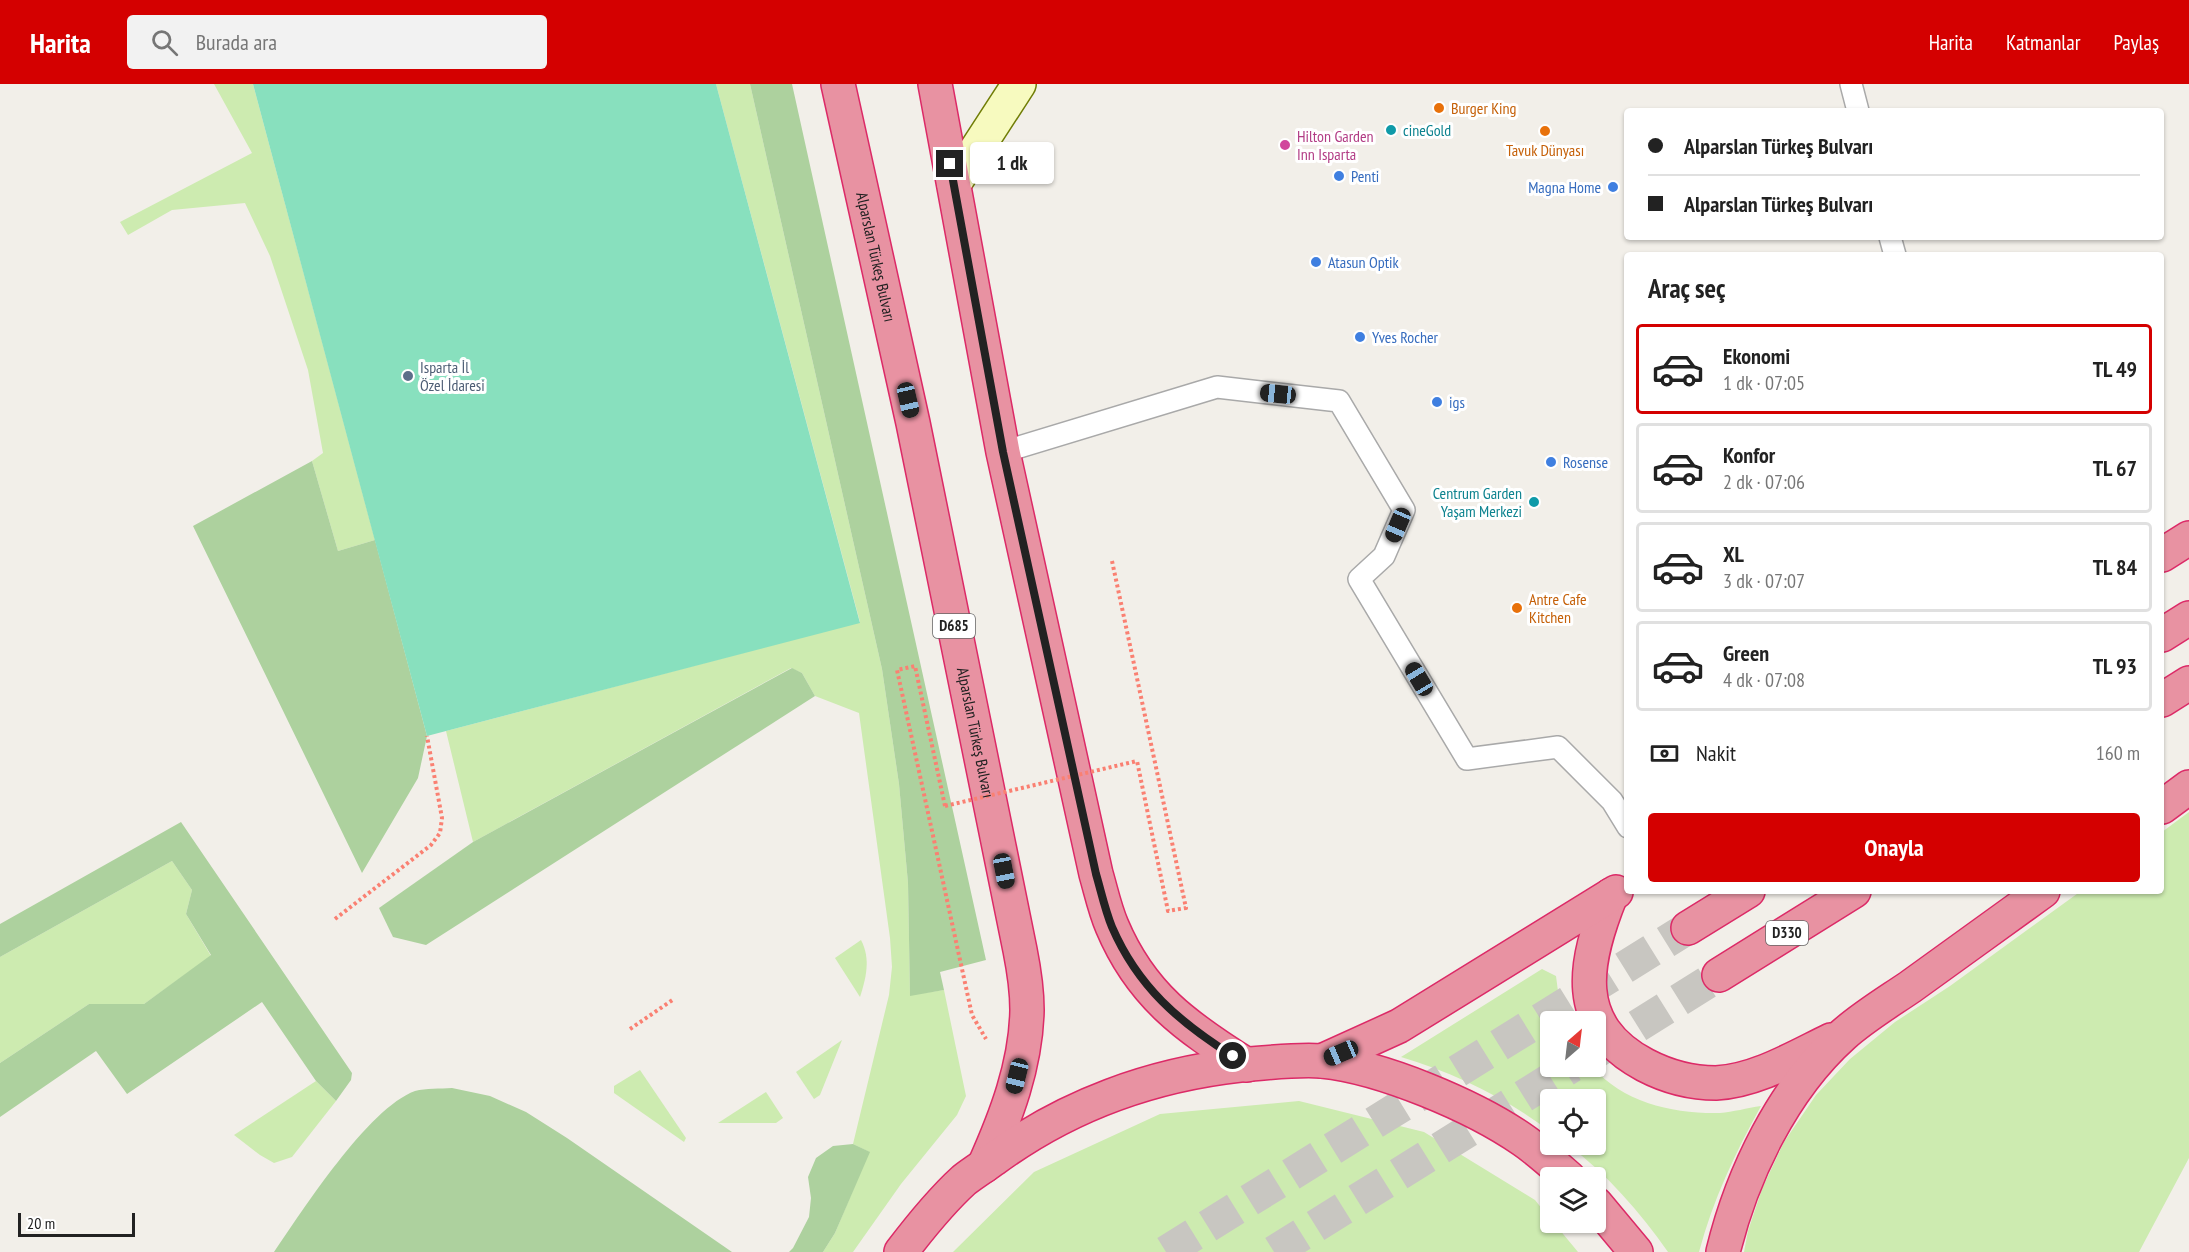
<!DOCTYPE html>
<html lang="tr">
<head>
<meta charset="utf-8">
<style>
	:root { --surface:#fff; --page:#f2f2f2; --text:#222; --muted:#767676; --line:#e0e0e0; --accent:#d40000 }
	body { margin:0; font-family:"PT Sans Narrow",sans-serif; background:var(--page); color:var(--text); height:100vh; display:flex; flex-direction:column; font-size:22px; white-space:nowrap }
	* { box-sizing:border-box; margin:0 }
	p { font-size:20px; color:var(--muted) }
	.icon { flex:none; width:33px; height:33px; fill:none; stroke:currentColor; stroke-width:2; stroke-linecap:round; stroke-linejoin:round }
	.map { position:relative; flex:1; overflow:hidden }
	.side { position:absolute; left:1624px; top:168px; width:540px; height:642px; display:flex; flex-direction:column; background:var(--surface); border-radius:6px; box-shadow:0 2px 4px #0004 }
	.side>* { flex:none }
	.guide { position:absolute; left:1624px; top:24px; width:540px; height:132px; border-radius:6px; box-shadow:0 2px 4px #0004; display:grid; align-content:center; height:132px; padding:0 24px; background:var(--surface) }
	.needle { width:39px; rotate:28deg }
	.buttons { position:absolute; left:1540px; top:927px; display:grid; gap:12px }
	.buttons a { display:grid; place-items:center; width:66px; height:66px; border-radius:6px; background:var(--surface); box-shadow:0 2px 4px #0004; font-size:30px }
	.scale { position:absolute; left:18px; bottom:15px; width:117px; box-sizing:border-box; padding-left:6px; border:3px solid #222; border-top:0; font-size:16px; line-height:21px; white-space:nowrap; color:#222; -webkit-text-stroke:4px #fff; paint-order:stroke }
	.end { position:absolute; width:27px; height:27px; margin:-14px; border:8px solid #222; background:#fff; box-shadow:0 0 0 3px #fff }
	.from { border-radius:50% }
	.bubble { position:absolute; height:42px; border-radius:6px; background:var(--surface); box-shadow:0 2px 4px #0004; font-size:20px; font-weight:800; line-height:42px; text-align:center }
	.car { position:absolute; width:18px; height:36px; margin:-18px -9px; border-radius:8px; box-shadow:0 0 4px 2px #0007; background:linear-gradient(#222 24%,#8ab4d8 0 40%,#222 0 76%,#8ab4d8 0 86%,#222 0) }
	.guide b { display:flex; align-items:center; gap:21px; height:57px; font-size:22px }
	.guide b+b { border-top:2px solid var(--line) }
	.guide i { width:15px; height:15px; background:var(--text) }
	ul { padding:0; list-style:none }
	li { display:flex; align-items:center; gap:18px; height:90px; margin:0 12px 9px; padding:0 12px; border:3px solid var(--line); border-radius:6px }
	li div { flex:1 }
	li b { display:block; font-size:22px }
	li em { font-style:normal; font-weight:800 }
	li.current { border-color:var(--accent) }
	li>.icon { width:54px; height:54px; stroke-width:1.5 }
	h2 { padding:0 24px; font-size:27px; line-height:72px }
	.pay { display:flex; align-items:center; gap:15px; height:66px; padding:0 24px; font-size:22px }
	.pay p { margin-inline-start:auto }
	.cta { display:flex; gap:12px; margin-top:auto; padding:12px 24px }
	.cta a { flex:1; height:69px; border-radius:6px; background:var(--accent); color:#fff; font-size:24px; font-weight:800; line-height:69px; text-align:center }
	header { display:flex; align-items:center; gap:36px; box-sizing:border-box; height:84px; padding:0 30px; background:var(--accent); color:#fff }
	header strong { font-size:28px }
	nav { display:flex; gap:33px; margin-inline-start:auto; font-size:21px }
	.search { width:420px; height:54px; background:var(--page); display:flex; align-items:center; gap:15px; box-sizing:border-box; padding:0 21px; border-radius:6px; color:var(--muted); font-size:22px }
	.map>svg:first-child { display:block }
	.grass { fill:#cdebb0 }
	.forest { fill:#add19e }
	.pitch { fill:#88e0be }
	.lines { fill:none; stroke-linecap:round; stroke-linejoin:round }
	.highway-tunnel { stroke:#c8c6c1; stroke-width:33; stroke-dasharray:33 16; stroke-linecap:butt }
	.lane-casing { stroke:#a9a9a9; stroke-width:24 }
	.secondary-casing { stroke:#707d05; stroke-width:36 }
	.highway-casing { stroke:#dc2a67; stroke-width:36 }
	.path { stroke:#fa8072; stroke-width:4; stroke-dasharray:3 3; stroke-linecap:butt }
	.lane { stroke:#fff; stroke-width:21 }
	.secondary { stroke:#f7fabf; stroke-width:33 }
	.highway { stroke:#e892a2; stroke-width:33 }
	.path-bridge { stroke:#fa8072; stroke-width:4; stroke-dasharray:3 3; stroke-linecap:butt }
	.route { stroke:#222; stroke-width:8 }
	.food-dot { fill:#e8710a; stroke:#fff; stroke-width:2 }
	.culture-dot { fill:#0f9aa8; stroke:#fff; stroke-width:2 }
	.hotel-dot { fill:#d1479c; stroke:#fff; stroke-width:2 }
	.shop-dot { fill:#3f7fe0; stroke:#fff; stroke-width:2 }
	.service-dot { fill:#5c6f8a; stroke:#fff; stroke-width:2 }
	.labels { text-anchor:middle; stroke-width:6; stroke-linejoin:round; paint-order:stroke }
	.shield { fill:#fff; stroke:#646464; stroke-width:1.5 }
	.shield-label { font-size:15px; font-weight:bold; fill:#222 }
	.food-label { font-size:16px; fill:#c56008; stroke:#fff; text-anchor:start }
	.culture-label { font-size:16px; fill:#0d838f; stroke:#fff; text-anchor:start }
	.hotel-label { font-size:16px; fill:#b23c85; stroke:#fff; text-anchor:start }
	.shop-label { font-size:16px; fill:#366cbe; stroke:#fff; text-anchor:start }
	.street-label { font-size:16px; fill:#222; stroke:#fff }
	.service-label { font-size:16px; fill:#4e5e75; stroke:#fff; text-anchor:start }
</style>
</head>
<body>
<header>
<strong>Harita</strong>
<div class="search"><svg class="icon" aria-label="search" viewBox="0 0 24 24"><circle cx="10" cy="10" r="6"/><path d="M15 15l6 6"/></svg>Burada ara</div>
<nav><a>Harita</a><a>Katmanlar</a><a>Paylaş</a></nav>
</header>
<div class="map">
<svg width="2189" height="1168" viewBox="0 0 2189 1168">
	<rect width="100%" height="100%" fill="#f2efe9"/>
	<g class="grass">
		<polygon points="214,0 253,0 375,456 338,467 312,377 323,369 308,286 270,172 245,119 172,126 128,151 120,138 252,69"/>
		<polygon points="716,0 750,0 882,585 899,700 908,799 910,911 944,906 966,1012 957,1031 901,1100 853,1168 823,1168 835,1149 869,1068 853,1060 889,911 892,883 890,854 859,629 815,612 802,589 791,584 473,758 446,647 860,538"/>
		<polygon points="2189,728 2189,1074 2139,1168 1744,1168 1748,1147 1762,1105 1784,1058 1816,1011 1850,975 1895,938 1950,902 2081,807 2162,807 2162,748"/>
		<polygon points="172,777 192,806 186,830 211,872 144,920 89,920 0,979 0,873"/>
		<path d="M861,856c10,19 5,38 -1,57l-25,-39z"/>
		<path d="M1542,885l14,7 3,23 7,22 -15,1v44l42,1c30,36 81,47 127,46 13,-1 27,-5 41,-7 -26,47 -48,94 -62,146h-31c-28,-40 -61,-78 -100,-107l28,-1v-44h-45v32c-45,-34 -96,-59 -150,-75z"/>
		<polygon points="842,956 820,1011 814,1015 796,988"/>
		<polygon points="640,986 686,1054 684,1058 614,1009 614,1002"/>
		<polygon points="316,997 336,1017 292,1073 274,1079 260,1071 234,1051"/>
		<polygon points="766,1008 783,1034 776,1039 718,1039"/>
		<polygon points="1299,1017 1424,1048 1535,1116 1551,1136 1551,1138 1554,1139 1578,1168 953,1168 1034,1088 1160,1030"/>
	</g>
	<g class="forest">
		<polygon points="750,0 792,0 986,876 940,888 944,906 910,912 908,799 899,700 882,585"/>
		<polygon points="312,377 338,467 375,456 427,652 418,694 362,789 193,442"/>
		<polygon points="792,584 802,589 815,612 426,861 393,853 379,824 473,758"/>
		<polygon points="181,738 352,989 351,996 336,1017 316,997 262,918 127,1010 96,967 0,1033 0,979 89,920 144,920 211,871 186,830 192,806 172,777 0,873 0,840"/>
		<path d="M452,1004l38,8 36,16 41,26 165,114h-458c29,-42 94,-144 141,-161 11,-3 25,-2 37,-3z"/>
		<polygon points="853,1060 870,1068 835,1149 823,1168 789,1168 793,1164 809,1133 811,1114 808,1093 816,1074 833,1062"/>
	</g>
	<polygon class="pitch" points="253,0 716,0 860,539 427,652"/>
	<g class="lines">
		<g class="highway-tunnel">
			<polyline points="1596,968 1719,891"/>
			<polyline points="1166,1168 1688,844"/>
			<polyline points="1274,1168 1572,982"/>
		</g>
		<defs>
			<g id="lane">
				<polyline points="1851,0 1858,27"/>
				<polyline points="1890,153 1895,171"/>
				<polyline points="1003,368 1217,303 1339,317 1404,426 1384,472 1359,495 1467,675 1558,663 1612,717 1628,743"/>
			</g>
			<polyline id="secondary" points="954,100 1019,0"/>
			<g id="highway">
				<path id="s1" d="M838,0l75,339 107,527c4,20 7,40 7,60 -1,55 -21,107 -43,156"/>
				<path d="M935,0l68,368 93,422c5,17 9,36 16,52 29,69 74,101 135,139"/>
				<polyline points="2162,471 2189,454"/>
				<polyline points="2162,551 2189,534"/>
				<polyline points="2162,616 2189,599"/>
				<polyline points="2162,723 2189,703"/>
				<path d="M1611,811c-27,67 -41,130 34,170 21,11 47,18 71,18 40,-2 80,-26 115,-43"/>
				<polyline points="1688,844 1748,807"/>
				<polyline points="1719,891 1854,807"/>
				<polyline points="1322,977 1399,942 1616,808"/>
				<polyline points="1596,1120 1636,1168"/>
				<path d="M901,1168c19,-25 40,-51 63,-72 9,-7 20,-14 30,-21 72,-53 157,-84 246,-94 27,-2 55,-6 82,-4 60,6 152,45 201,79 16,11 31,25 46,38"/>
				<path d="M1723,1168c19,-78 60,-163 120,-217 20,-18 45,-33 67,-48 44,-32 89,-64 133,-96"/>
			</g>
		</defs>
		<use href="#lane" class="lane-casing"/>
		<use href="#secondary" class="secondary-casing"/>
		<use href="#highway" class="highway-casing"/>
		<g class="path">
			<polyline points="1112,477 1186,824 1168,827 1137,677"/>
			<polyline points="945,722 915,582 897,586 972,931 986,955"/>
			<polyline points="335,835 431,761 440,749 442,734 427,652"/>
			<polyline points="630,945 674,915"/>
		</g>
		<use href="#lane" class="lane"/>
		<use href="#secondary" class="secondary"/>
		<use href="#highway" class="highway"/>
		<polyline class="path-bridge" points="945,722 1137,677"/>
	</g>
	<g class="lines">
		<path class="route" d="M950,80l53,288 93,422c5,17 9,36 16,53 26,60 67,95 121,129"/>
	</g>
	<g class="food-dot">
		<circle cx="1439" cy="24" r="6"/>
		<circle cx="1545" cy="47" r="6"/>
		<circle cx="1517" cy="524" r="6"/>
	</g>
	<g class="culture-dot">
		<circle cx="1391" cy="46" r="6"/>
		<circle cx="1534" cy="418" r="6"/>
	</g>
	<circle class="hotel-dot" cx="1285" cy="61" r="6"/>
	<g class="shop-dot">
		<circle cx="1339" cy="92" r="6"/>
		<circle cx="1613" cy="103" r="6"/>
		<circle cx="1316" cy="178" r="6"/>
		<circle cx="1360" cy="253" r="6"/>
		<circle cx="1437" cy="318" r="6"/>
		<circle cx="1551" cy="378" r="6"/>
	</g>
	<circle class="service-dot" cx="408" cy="292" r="6"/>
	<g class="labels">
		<g class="shield">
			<rect x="933" y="530" width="42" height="24" rx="4.5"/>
			<rect x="1766" y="837" width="42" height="24" rx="4.5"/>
		</g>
		<g class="shield-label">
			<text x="954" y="547">D685</text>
			<text x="1787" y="854">D330</text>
		</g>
		<g class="food-label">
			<text x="1451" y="30">Burger King</text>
			<text x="1545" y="72" text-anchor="middle">Tavuk Dünyası</text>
			<text x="1529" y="521">Antre Cafe<tspan x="1529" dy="18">Kitchen</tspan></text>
		</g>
		<g class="culture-label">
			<text x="1403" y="52">cineGold</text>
			<text x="1522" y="415" text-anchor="end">Centrum Garden<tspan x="1522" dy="18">Yaşam Merkezi</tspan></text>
		</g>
		<g class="hotel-label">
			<text x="1297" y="58">Hilton Garden<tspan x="1297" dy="18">Inn Isparta</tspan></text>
		</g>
		<g class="shop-label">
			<text x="1351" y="98">Penti</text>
			<text x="1601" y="109" text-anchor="end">Magna Home</text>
			<text x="1328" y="184">Atasun Optik</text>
			<text x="1372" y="259">Yves Rocher</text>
			<text x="1449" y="324">igs</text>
			<text x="1563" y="384">Rosense</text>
		</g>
		<g class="street-label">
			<text dy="6" stroke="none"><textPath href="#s1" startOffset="177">Alparslan Türkeş Bulvarı</textPath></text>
			<text dy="6" stroke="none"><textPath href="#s1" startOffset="663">Alparslan Türkeş Bulvarı</textPath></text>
		</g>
		<g class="service-label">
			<text x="420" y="289">Isparta İl<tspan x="420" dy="18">Özel İdaresi</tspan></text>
		</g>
	</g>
</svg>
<div class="buttons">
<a><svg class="needle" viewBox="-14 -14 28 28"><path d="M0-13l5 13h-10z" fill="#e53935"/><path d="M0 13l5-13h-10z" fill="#767676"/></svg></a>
<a><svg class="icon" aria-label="locate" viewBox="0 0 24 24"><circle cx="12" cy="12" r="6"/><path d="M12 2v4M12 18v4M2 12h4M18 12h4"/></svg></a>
<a><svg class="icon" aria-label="layers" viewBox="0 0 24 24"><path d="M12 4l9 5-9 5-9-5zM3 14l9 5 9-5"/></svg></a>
</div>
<div class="scale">20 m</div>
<i class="end from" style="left:1233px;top:972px"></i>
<i class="end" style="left:950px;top:80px"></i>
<div class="bubble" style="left:970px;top:58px;width:84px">1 dk</div>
<i class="car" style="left:1278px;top:310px;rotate:276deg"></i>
<i class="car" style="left:908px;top:316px;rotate:167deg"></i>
<i class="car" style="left:1398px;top:441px;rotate:203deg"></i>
<i class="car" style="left:1419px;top:595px;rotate:329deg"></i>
<i class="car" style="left:1004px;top:787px;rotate:169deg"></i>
<i class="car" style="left:1341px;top:969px;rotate:247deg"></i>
<i class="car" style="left:1017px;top:992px;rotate:194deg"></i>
<div class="guide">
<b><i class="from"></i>Alparslan Türkeş Bulvarı</b>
<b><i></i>Alparslan Türkeş Bulvarı</b>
</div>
<section class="side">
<h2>Araç seç</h2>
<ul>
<li class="current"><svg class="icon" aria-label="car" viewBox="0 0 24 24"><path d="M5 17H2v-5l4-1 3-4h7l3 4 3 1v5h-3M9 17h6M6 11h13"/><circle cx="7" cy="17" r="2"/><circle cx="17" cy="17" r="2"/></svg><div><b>Ekonomi</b><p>1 dk · 07:05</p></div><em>TL 49</em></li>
<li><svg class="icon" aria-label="car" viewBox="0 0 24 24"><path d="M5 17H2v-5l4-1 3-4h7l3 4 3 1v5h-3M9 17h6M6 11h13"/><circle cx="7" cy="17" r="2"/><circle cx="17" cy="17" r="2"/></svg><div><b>Konfor</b><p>2 dk · 07:06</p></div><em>TL 67</em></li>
<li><svg class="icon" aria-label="car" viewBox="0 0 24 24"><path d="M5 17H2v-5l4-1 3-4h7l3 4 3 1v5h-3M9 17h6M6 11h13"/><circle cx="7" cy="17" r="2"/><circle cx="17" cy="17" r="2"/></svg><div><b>XL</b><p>3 dk · 07:07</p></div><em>TL 84</em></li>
<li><svg class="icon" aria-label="car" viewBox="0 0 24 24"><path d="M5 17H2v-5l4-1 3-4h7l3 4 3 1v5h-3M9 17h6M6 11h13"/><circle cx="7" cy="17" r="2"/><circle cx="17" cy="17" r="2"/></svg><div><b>Green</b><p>4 dk · 07:08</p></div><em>TL 93</em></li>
</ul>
<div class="pay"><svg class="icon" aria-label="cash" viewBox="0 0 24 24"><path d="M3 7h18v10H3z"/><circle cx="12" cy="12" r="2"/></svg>Nakit<p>160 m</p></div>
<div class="cta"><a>Onayla</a></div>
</section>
</div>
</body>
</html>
